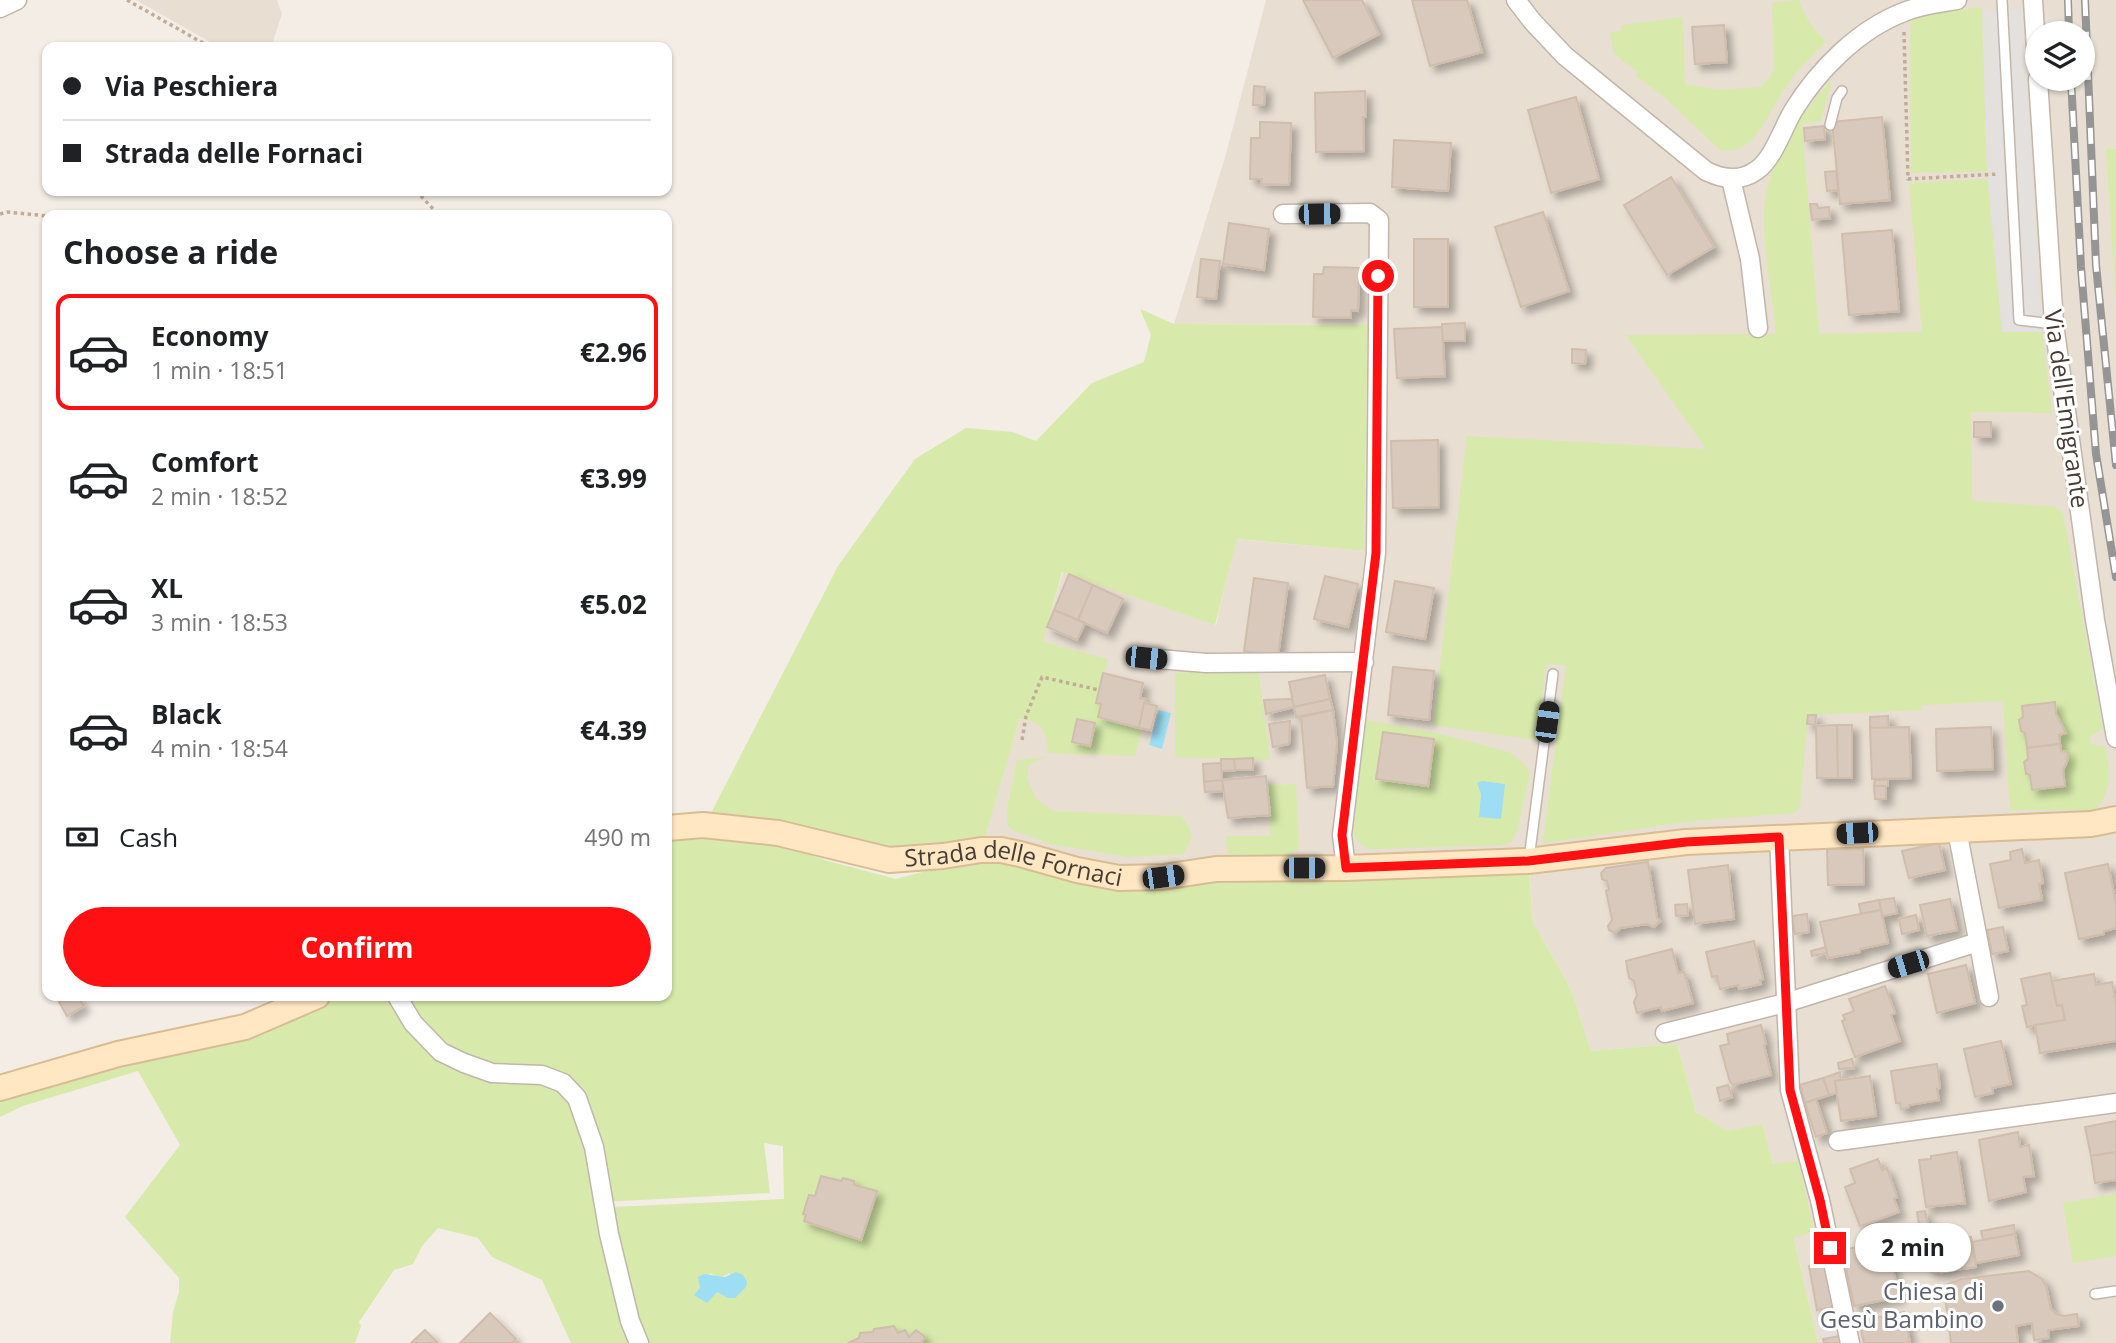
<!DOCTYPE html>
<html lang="en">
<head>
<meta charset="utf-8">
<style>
	:root { --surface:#fff; --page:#f2f2f2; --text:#202124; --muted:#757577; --line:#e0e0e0; --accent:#ff1012 }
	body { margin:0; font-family:"Open Sans",sans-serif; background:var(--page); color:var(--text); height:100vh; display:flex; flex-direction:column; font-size:26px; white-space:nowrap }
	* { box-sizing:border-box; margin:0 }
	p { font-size:23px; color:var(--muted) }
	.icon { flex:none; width:38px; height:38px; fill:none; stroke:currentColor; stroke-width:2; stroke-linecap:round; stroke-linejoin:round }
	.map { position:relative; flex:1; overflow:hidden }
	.drawer { position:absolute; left:42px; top:210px; width:630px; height:791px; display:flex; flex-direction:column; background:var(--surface); border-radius:14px; box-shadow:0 2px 5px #0004 }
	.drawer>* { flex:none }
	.guide { position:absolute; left:42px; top:42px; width:630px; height:154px; border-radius:14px; box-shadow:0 2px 5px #0004; display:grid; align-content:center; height:154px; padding:0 21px; background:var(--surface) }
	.fabs { position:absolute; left:2025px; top:21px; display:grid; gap:14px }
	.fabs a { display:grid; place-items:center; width:70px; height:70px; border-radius:50%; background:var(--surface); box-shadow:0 2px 5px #0004; font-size:35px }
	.end { position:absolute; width:32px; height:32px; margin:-16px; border:9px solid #ff1012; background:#fff; box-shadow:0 0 0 4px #fff }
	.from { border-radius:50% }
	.bubble { position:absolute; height:49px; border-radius:24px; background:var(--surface); box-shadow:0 2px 5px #0004; font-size:23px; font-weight:700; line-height:49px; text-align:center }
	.car { position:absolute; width:21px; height:42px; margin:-21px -10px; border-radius:9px; box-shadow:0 0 5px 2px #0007; background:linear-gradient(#222 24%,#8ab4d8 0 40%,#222 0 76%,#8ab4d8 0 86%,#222 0) }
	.guide b { display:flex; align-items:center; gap:24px; height:66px; font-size:26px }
	.guide b+b { border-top:2px solid var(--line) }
	.guide i { width:18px; height:18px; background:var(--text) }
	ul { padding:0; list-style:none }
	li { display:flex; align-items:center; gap:21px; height:116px; margin:0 14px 10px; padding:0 7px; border:4px solid transparent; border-radius:14px }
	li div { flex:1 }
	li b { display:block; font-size:26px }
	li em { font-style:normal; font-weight:700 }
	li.current { border-color:var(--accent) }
	li>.icon { width:63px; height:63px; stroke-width:1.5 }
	h2 { padding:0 21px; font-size:32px; line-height:84px }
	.pay { display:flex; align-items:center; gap:18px; height:77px; padding:0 21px; font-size:26px }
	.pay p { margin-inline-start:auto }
	.primary-button { display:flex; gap:14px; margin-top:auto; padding:14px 21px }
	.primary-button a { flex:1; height:80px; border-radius:42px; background:var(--accent); color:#fff; font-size:28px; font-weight:700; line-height:80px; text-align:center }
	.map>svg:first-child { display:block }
	.residential { fill:#e8ded2; fill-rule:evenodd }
	.green { fill:#d7eaab; fill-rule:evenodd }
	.parking { fill:#e4e0dd }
	.water { fill:#9ddef4 }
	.building { fill:#d8c9bc; stroke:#d1bdac; stroke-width:2; filter:url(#shadow) }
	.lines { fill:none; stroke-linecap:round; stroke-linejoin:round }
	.lane-casing { stroke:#c2b6aa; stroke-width:12 }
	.street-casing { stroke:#c2b6aa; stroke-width:21 }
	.secondary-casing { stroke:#d9bc94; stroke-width:28 }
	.path { stroke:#c2ac97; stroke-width:3.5; stroke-dasharray:3.5 3.5; stroke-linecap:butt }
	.lane { stroke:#fff; stroke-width:9 }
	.street { stroke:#fff; stroke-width:18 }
	.secondary { stroke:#ffe7c3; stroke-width:24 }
	.rail-casing { stroke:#959595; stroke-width:8 }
	.rail { stroke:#fff; stroke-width:5; stroke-dasharray:16; stroke-linecap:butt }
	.route { stroke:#ff1012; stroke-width:9 }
	.worship-dot { fill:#6b7280; stroke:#fff; stroke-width:2.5 }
	.labels { text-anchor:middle; stroke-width:6; stroke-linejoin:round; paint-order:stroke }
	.street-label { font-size:24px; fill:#463c34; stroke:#fff }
	.worship-label { font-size:24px; fill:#5b616d; stroke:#fff; text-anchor:end }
</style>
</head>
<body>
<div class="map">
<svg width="2116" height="1343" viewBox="0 0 2116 1343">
	<defs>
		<filter id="shadow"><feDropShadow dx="6" dy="6" stdDeviation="3.5" flood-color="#0004"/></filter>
	</defs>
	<rect width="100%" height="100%" fill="#f3ede5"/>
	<g class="residential">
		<polygon points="136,0 277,0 282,14 271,47 219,47"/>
		<path d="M1266,0h850v1343h-298l-24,-106 -32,-112 -34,6 -32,-19 -19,-68 -86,7 -20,-62 -38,-67 -4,-53 -410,9 -138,-28 82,-278 153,53 20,-86 128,12 4,-226 -194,-1 52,-170zM2037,33h45v46h-45z"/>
	</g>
	<g class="green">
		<path d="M1799,0c6,18 14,29 27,42 -10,10 -21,20 -30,31 -6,8 -11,15 -16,23 -14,22 -28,61 -60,54l-57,-54 -27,-20 2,-4 -24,-18 -4,-22 11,-1 1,-6 61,-8 2,67 35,6 42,-3 12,-17 -2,-67z"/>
		<path d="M1982,8l5,163 -76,2 -1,-151c25,-10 45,-13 72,-14z"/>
		<path d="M1832,79l-11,42 -19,3 17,210 103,-2 -13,-149 79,-4 14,152 40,1 10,81 -81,-1 1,89 83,6 8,6 40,216 -14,8 2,7 14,3c6,22 8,46 -11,63h-84l-7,-109 -81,4 -1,5 -113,5 -8,92 -6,6 -101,8 -150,22 23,-178 -20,-1 -9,76 -104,-15 34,-289 239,13 -80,-114 150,-1c-4,-37 -12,-81 -12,-118 0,-52 36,-100 68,-137z"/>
		<polygon points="2106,149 2116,149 2116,303"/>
		<path d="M1140,309l34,15 194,1 -4,226 -127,-12 -22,86 -153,-53 -19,70 65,17 -12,43 5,2 -2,13 43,11 -7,28 -87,-3c-2,-23 -5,-30 -28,-35l-37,126 -108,6 -166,-33 129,-251 77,-107 51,-31 47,4 23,9 56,-58 52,-21 7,-27z"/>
		<polygon points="1258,668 1270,760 1175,757 1175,673"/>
		<path d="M1366,720l75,14 68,18 13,10 8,11 -13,59 -7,11 -6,2 -132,4c-14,-4 -18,-11 -22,-26z"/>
		<path d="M1047,757l-12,4 -7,6 -1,11 9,21 18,12 117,5 9,-1c13,14 15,23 3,39l-56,3 -83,-14 -2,-3 -28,-9 -7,-6v-16l10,-49z"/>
		<polygon points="1296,784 1299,850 1284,856 1228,854 1226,836 1271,836 1267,785"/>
		<path d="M702,831l74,12 52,18 68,18 60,-16 38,-4 139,32 38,-8 163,-2 194,-20 5,61 38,67 20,62 86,-7 19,68 32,19 34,-7 11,40 26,-3 15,71 -20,6 24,105h-1173l-29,-108 -4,-28 172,-8 -1,-53 -19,-3 6,50 -166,9 29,141h-62l-29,-63 -50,-23 -14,-19 -40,-10 -16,18 -9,18 -19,6 -35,52 2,4 -6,17h-185l3,-31 6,-20v-14l-54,-61 55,-72 -42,-74 -115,35 -23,11v-21l280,-76 52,-24h335v-161zM710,1273c8,4 13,5 20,0l-2,25 -11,-6 -17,-4z"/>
		<polygon points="2116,1194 2116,1256 2073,1263 2063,1203"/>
	</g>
	<g class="parking">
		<polygon points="2023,9 2042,332 2002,332 1987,171 1982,11"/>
		<polygon points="1834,1307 1840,1336 1823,1339 1817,1310"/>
	</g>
	<g class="water">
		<polygon points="1159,710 1171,713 1162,749 1149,745"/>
		<polygon points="1482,781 1505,784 1501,819 1479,817 1481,794 1477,783"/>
		<polygon points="736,1272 743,1275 747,1282 746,1287 735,1298 728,1298 717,1292 707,1303 694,1295 700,1288 698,1277 704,1274 725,1277"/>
	</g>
	<g class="building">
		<polygon points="1303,0 1362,0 1379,34 1333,58"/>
		<polygon points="1412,0 1467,0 1482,52 1430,66"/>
		<polygon points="1724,25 1727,62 1695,64 1692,27"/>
		<polygon points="1254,86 1265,87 1264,105 1253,105"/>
		<polygon points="1365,91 1366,117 1363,117 1364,151 1316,152 1315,93"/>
		<polygon points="1576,97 1599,179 1551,193 1528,110"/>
		<polygon points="1882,117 1890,200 1840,204 1832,122"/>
		<polygon points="1260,122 1291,123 1289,185 1261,184 1262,179 1250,179 1251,138 1260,138"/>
		<polygon points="1824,126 1825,139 1805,141 1804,128"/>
		<polygon points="1394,140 1451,143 1448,191 1392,187"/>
		<polygon points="1836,171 1838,190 1827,191 1825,172"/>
		<polygon points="1671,177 1714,247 1667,275 1624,205"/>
		<polygon points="1810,204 1817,204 1818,208 1829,207 1830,218 1812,220"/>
		<polygon points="1543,212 1569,291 1521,307 1495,227"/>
		<polygon points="1229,223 1269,229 1264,270 1223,264"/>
		<polygon points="1892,230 1899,311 1849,315 1842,234"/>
		<rect x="1414" y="239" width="34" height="68"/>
		<polygon points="1201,259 1220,261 1216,299 1197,297"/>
		<polygon points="1324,267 1359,268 1358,311 1351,310 1351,318 1313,317 1314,274 1323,274"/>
		<polygon points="1465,323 1465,341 1442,341 1442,324"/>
		<polygon points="1442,327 1445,376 1397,378 1394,329"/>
		<polygon points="1572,349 1586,350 1585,364 1572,363"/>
		<rect x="1974" y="422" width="17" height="15"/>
		<polygon points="1438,440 1439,507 1393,508 1391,441"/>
		<polygon points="1069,574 1093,585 1078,620 1054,610"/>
		<polygon points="1325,576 1358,584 1348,627 1314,619"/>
		<polygon points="1254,578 1288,583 1278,656 1244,651"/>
		<polygon points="1395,581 1434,588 1425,639 1386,632"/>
		<polygon points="1093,585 1123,599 1107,633 1078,620"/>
		<polygon points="1054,610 1085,623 1077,640 1047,627"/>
		<polygon points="1393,667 1434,671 1429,720 1388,715"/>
		<polygon points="1103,673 1143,683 1140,698 1146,699 1139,728 1098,717 1101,704 1096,703"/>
		<polygon points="1325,675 1330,699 1294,707 1289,682"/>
		<polygon points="1292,699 1294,707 1266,714 1264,700"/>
		<polygon points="1330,699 1333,710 1296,717 1294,707"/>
		<polygon points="2055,702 2056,714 2066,733 2059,735 2060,744 2027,748 2025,733 2021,731 2019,720 2023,717 2022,706"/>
		<polygon points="1144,703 1157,706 1151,730 1139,728"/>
		<polygon points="1333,710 1337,744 1333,786 1307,788 1301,717"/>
		<polygon points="1808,715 1816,715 1815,725 1807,724"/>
		<polygon points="1888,716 1889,728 1870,728 1870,717"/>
		<polygon points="1077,719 1095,723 1090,746 1072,742"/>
		<polygon points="1290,721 1289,744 1273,747 1269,724"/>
		<polygon points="1837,725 1838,778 1817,778 1816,726"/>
		<polygon points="1837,725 1852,725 1852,778 1838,778"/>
		<polygon points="1909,727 1911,778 1872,779 1870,728"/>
		<polygon points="1991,727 1993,769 1937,771 1936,729"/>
		<polygon points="1383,732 1434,739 1428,786 1376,779"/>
		<polygon points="2060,744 2061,751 2068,752 2067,762 2063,770 2065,786 2032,790 2030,775 2026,774 2024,762 2028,759 2027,748"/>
		<polygon points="1253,758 1253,770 1235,770 1234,759"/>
		<polygon points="1221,759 1234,759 1235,770 1221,771"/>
		<polygon points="1221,763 1222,780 1204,782 1203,764"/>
		<polygon points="1266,776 1270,815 1228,818 1222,780"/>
		<polygon points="1222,780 1223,791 1205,792 1204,782"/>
		<polygon points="1875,780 1888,780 1888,786 1874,786"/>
		<polygon points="1874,786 1886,786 1886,799 1875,799"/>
		<polygon points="1939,843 1945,870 1909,878 1902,851"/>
		<polygon points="1863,848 1864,884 1828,885 1827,849"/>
		<polygon points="2022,849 2025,863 2039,860 2043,883 2039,884 2042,900 1999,908 1990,864 2011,860 2010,852"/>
		<polygon points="1648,862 1657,918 1660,921 1654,927 1647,924 1620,928 1617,931 1613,932 1609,930 1608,926 1612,920 1606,891 1609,889 1607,881 1602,879 1601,873 1606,868"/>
		<polygon points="2108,864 2116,904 2116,928 2104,931 2104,934 2079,939 2065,873"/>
		<polygon points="1728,865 1734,919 1695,924 1688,870"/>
		<polygon points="1894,898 1897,913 1882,916 1879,900"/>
		<polygon points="1950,899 1957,930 1927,936 1920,905"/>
		<polygon points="1879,900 1881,910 1861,914 1859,904"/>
		<polygon points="1687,904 1688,915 1676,916 1675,905"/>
		<polygon points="1881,910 1888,943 1860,949 1860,952 1828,958 1820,922"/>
		<polygon points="1807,914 1809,932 1795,934 1792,916"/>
		<polygon points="1916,915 1919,930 1902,934 1899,919"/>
		<polygon points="2003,927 2008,951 1992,954 1987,930"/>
		<polygon points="1754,941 1763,979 1760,980 1761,984 1739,989 1738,985 1720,989 1717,976 1712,977 1706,952"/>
		<polygon points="1826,947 1827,953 1812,956 1811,951"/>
		<polygon points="1672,949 1678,973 1684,972 1693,1003 1662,1011 1661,1007 1637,1013 1634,1002 1637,995 1634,981 1629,978 1626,961"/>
		<polygon points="1966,965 1975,1003 1937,1013 1928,974"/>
		<polygon points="2050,973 2057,1006 2062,1005 2065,1020 2027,1027 2022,1006 2027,1005 2021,979"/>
		<polygon points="2094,974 2096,985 2112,982 2116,1004 2116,1041 2040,1053 2035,1025 2065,1020 2062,1005 2057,1006 2052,981"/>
		<polygon points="1885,986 1895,1013 1891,1015 1900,1041 1855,1057 1842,1021 1845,1020 1843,1015 1854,1011 1849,999"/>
		<polygon points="70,996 77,996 84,1006 67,1016 59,1002"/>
		<polygon points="1761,1025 1766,1044 1764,1045 1771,1075 1733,1085 1730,1082 1720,1046 1729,1044 1727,1034"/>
		<polygon points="2001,1041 2011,1084 1992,1088 1993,1093 1975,1097 1964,1049"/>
		<polygon points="1852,1059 1854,1068 1839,1069 1838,1063"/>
		<polygon points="1937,1064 1940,1088 1937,1089 1939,1100 1909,1105 1909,1107 1901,1109 1900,1103 1896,1103 1891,1071"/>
		<polygon points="1840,1072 1841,1080 1835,1081 1837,1093 1829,1095 1823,1078"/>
		<polygon points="1870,1076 1876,1116 1841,1121 1835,1081"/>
		<polygon points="1823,1078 1829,1095 1805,1103 1800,1085"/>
		<polygon points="1728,1085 1732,1097 1720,1101 1717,1088"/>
		<polygon points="1816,1099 1827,1133 1816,1137 1805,1103"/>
		<polygon points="2116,1121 2116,1152 2091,1156 2085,1127"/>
		<polygon points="2018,1132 2020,1147 2029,1145 2034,1176 2023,1177 2026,1192 1989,1201 1979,1140"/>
		<polygon points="1957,1152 1965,1203 1926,1207 1919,1160 1931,1159 1931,1156"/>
		<polygon points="2116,1152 2116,1180 2095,1183 2091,1156"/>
		<polygon points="1878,1159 1882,1170 1887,1168 1897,1197 1894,1199 1899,1212 1860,1226 1845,1187 1855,1183 1850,1169"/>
		<polygon points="821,1176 841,1181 843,1178 854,1181 854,1185 877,1191 861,1240 804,1221 806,1215 803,1214 809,1195 815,1196"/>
		<polygon points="1925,1211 1929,1229 1920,1231 1917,1212"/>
		<polygon points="2014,1225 2015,1234 1983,1240 1981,1231"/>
		<polygon points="2015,1234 2019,1255 1976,1263 1972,1242"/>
		<polygon points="1971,1237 1973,1248 1948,1252 1946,1241"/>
		<polygon points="1887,1241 1899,1297 1854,1306 1842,1250"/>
		<polygon points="1946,1241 1948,1252 1938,1253 1941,1272 1928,1270 1924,1245"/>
		<polygon points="1973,1248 1976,1267 1941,1272 1938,1253"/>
		<polygon points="1826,1263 1834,1307 1817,1310 1809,1266"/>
		<polygon points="2029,1271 2042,1279 2046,1286 2051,1309 2056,1314 2064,1316 2077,1314 2079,1326 2048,1330 2049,1338 2034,1340 2032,1323 2016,1326 2018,1343 1951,1343 1945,1296 1945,1290 1948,1284 1961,1279"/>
		<polygon points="1904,1312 1910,1343 1864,1343 1859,1321"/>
		<polygon points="490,1313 516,1339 512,1343 460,1343"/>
		<polygon points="894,1326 898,1333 905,1330 909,1337 916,1330 925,1337 921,1343 848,1343 859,1338 860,1333 873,1332 874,1329"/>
		<polygon points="425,1330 438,1343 411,1343"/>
		<polygon points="1840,1336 1841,1343 1824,1343 1823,1339"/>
	</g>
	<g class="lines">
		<defs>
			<g id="lane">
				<polyline points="2002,0 2019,320 2054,324"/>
				<polyline points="1830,125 1837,98 1842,91"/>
				<polyline points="1529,859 1553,674"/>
				<polyline points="2095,1294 2116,1291"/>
			</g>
			<g id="street">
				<path d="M1516,0l16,21 33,35 141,115c16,8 35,11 51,-1 16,-11 26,-42 36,-59 25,-41 66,-82 111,-99 17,-7 35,-9 53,-12"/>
				<polyline points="2033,0 2037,65"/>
				<polyline points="0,8 17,0"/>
				<polyline points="2038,79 2054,324 2095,620 2116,738"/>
				<polyline points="1731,179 1750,259 1758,328"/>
				<polyline points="1283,214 1370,213 1379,220 1376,553 1342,835 1346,868"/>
				<polyline points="1146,658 1206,663 1364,662"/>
				<polyline points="1957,830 1989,997"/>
				<polyline points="1779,837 1790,1090 1820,1200 1850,1343"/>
				<polyline points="397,996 413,1023 441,1052 464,1063 492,1073 542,1075 563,1083 577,1098 594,1147 609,1234 630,1321 639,1343"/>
				<polyline points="1665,1033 1785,1003 1978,942"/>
				<polyline points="1838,1141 2116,1103"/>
			</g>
			<g id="secondary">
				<path id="s1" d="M667,828l36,-3 75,8 111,27 54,-4 38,-6h20l19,4 57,16 42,8 44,-1 53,-8 130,-1 182,-7 158,-19 405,-18 25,-5"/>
				<polyline points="0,1088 118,1054 245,1027 317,996"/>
			</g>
		</defs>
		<use href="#lane" class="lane-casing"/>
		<use href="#street" class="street-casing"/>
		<use href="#secondary" class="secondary-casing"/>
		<g class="path">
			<polyline points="127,0 210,47"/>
			<polyline points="1904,32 1908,179 1998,174"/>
			<polyline points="416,191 439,215"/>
			<polyline points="0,214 7,212 47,216"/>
			<polyline points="1022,740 1026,716 1042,677 1099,690"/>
		</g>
		<use href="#lane" class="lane"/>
		<use href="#street" class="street"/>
		<use href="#secondary" class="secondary"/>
		<defs>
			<g id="rail">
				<polyline points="2068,0 2069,33"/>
				<polyline points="2085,0 2096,265 2116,465"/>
				<polyline points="2071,79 2081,267 2096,454 2116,577"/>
			</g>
		</defs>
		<use href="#rail" class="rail-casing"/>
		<use href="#rail" class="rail"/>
	</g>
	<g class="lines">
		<polyline class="route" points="1378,276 1376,553 1342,835 1346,868 1528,861 1686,842 1779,837 1790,1090 1820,1200 1830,1248"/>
	</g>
	<circle class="worship-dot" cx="1998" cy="1306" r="7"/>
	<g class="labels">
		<g class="street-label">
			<text transform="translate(2066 409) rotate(82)" y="8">Via dell'Emigrante</text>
			<text dy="8" stroke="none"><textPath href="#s1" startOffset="352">Strada delle Fornaci</textPath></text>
		</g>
		<g class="worship-label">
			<text x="1984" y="1300">Chiesa di<tspan x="1984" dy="28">Gesù Bambino</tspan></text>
		</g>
	</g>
</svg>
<div class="fabs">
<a><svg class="icon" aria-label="layers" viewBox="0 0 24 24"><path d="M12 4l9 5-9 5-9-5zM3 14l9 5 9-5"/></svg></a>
</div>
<i class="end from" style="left:1378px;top:276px"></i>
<i class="end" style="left:1830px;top:1248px"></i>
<div class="bubble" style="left:1855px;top:1223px;width:116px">2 min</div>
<i class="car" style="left:1319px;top:214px;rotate:89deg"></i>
<i class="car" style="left:1146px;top:658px;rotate:96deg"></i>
<i class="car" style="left:1547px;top:722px;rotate:8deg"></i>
<i class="car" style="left:1857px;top:833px;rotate:267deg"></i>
<i class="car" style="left:1304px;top:868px;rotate:90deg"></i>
<i class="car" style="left:1163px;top:877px;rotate:82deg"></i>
<i class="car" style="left:1908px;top:964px;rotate:253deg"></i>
<div class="guide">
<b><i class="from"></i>Via Peschiera</b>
<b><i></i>Strada delle Fornaci</b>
</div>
<section class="drawer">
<h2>Choose a ride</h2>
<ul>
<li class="current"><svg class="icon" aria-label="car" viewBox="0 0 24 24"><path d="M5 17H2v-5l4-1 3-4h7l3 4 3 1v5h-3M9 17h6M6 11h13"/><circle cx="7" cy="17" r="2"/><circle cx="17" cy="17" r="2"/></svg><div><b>Economy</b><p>1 min · 18:51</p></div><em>€2.96</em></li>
<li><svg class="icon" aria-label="car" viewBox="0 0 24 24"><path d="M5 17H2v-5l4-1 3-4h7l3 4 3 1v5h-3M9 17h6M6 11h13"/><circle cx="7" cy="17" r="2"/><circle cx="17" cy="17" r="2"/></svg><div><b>Comfort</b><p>2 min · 18:52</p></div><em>€3.99</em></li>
<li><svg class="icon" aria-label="car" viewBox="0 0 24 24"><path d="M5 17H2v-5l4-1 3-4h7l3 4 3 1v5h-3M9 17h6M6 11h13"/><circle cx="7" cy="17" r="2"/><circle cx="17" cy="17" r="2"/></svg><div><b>XL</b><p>3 min · 18:53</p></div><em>€5.02</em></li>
<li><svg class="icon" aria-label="car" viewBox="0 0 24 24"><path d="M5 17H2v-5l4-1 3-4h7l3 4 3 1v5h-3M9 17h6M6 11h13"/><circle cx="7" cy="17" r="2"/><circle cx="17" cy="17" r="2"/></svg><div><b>Black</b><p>4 min · 18:54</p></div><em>€4.39</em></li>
</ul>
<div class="pay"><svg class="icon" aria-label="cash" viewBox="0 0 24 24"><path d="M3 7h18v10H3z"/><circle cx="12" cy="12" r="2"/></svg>Cash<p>490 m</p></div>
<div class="primary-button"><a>Confirm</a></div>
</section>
</div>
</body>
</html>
